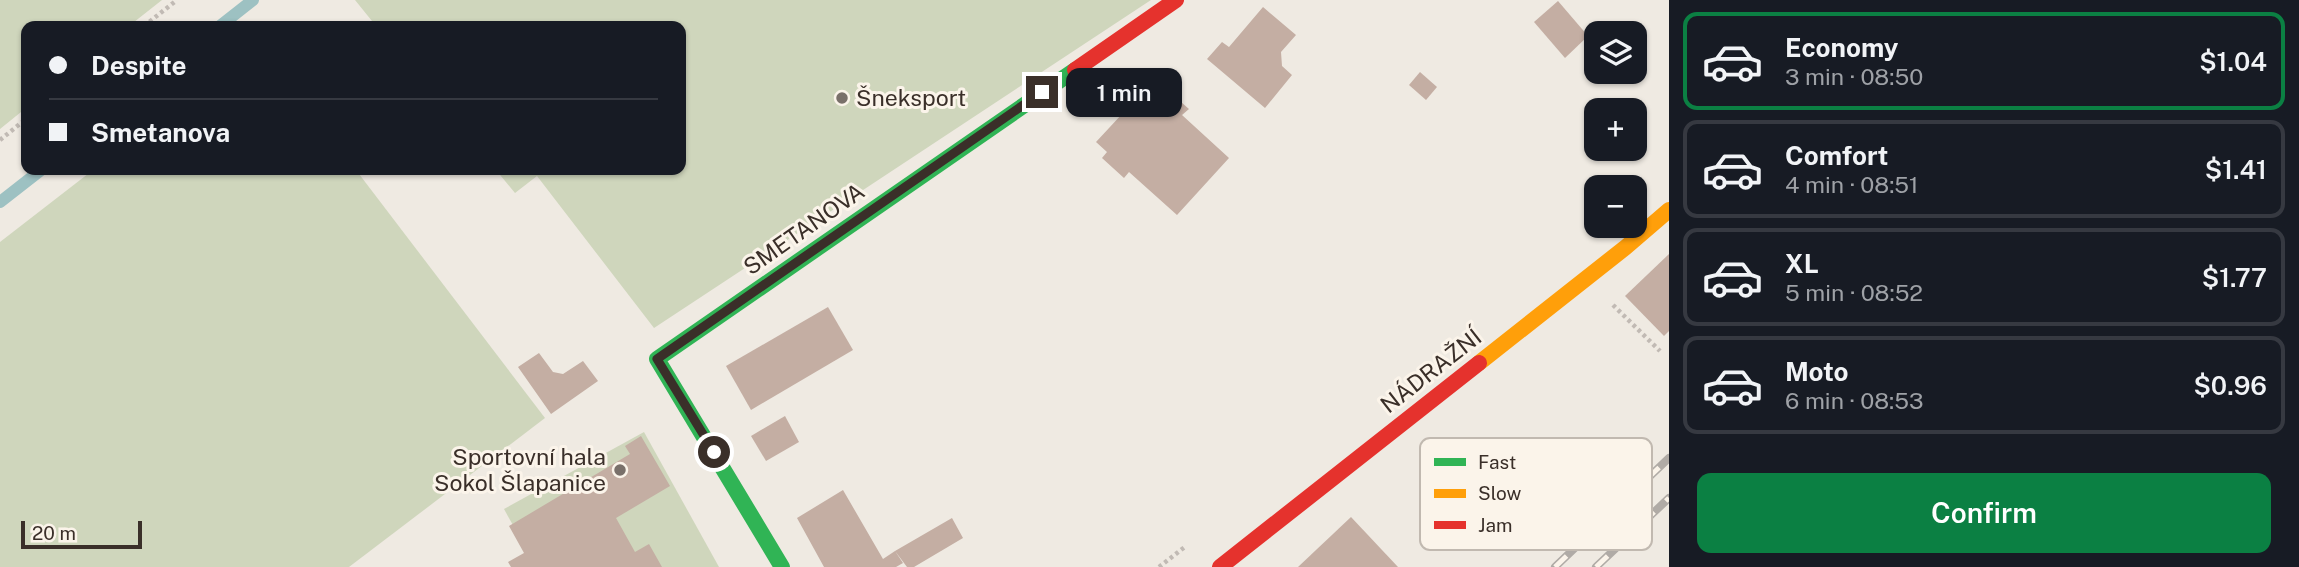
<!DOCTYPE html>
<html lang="en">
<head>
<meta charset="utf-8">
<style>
	:root { --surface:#171b24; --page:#20242c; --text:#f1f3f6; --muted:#9ea1a6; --line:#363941; --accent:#0b8043 }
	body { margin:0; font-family:"Public Sans",sans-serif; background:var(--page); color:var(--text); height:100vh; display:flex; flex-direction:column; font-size:26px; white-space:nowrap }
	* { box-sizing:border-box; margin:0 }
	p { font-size:23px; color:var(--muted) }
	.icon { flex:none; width:38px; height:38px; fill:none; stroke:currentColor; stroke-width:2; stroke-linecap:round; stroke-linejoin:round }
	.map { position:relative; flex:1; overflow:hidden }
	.sheet { display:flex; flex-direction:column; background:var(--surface); width:630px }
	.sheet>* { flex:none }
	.banner { position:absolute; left:21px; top:21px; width:665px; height:154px; border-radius:14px; box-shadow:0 2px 5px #0004; display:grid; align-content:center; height:154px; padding:0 28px; background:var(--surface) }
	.buttons { position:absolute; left:1584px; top:21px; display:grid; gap:14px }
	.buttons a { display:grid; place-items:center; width:63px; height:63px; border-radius:14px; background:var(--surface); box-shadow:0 2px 5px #0004; font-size:35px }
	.scale { position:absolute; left:21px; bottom:18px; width:121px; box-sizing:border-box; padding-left:7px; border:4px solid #3a2f29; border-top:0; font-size:19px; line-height:24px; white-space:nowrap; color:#3a2f29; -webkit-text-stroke:5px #fbf4ea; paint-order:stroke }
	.end { position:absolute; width:32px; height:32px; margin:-16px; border:9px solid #3a2f29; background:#fff; box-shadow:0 0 0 4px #fff }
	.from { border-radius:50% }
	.bubble { position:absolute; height:49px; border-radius:14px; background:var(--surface); box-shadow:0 2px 5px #0004; font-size:23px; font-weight:600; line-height:49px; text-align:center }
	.banner b { display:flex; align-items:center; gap:24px; height:66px; font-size:26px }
	.banner b+b { border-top:2px solid var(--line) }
	.banner i { width:18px; height:18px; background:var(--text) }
	ul { padding:12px 0 0; list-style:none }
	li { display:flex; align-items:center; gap:21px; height:98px; margin:0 14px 10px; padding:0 14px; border:4px solid var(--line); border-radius:14px }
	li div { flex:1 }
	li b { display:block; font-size:26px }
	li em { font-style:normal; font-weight:600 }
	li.active { border-color:var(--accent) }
	li>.icon { width:63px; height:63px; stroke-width:1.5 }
	.cta { display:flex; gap:14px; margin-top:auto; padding:14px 28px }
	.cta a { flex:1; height:80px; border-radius:14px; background:var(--accent); color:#fff; font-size:28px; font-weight:600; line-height:80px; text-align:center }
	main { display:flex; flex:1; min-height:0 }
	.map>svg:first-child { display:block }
	.green { fill:#cfd6bc }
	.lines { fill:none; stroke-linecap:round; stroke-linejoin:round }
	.stream { stroke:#9dc1c2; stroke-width:12 }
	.building { fill:#c4aea3 }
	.path { stroke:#c1bab4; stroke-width:4.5; stroke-dasharray:3.5 3.5; stroke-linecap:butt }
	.fast { stroke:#30b455; stroke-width:16 }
	.slow { stroke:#ff9f0a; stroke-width:16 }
	.jam { stroke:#e5322d; stroke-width:16 }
	.rail-casing { stroke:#b0aba6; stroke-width:8 }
	.rail { stroke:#fbf4ea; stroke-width:5; stroke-dasharray:16; stroke-linecap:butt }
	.route { stroke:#3a2f29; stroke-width:9 }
	.poi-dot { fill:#79706a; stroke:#fbf4ea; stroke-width:2.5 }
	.labels { text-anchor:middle; stroke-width:6; stroke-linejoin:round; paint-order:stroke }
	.poi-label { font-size:23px; fill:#3a2f29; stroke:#fbf4ea; text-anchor:start }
	.street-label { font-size:23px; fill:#3a2f29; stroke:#fbf4ea }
	.key { fill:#fbf4ea; stroke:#c1b9b0; stroke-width:2 }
	.key-label { font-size:19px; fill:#3a2f29 }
</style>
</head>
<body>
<main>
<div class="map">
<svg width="1669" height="567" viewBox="0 0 1669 567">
	<rect width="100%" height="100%" fill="#efeae2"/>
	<g class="green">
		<polygon points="0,0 162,0 129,26 26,26 26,108 0,129"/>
		<polygon points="355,0 1151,0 654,328 537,176 515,193 496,170 681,170 681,26 376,26"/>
		<polygon points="93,170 356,170 545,418 349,567 0,567 0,242"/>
		<polygon points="644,432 719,567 536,567 504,509"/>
	</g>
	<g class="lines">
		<g class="stream">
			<polyline points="220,26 253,0"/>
			<polyline points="0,202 41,170"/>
		</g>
	</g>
	<g class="building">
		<polygon points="1558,1 1588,36 1565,58 1534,22"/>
		<polygon points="1263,7 1296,35 1281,52 1282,66 1292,75 1265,108 1207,59 1222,42 1229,47"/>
		<polygon points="1420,72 1437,87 1426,100 1409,85"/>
		<polygon points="1149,85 1160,95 1166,89 1189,109 1182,115 1229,158 1177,215 1129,172 1124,178 1102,158 1107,152 1096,142"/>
		<polygon points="1669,254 1669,331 1664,336 1625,296"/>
		<polygon points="828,307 853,350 751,410 726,366"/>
		<polygon points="539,353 553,372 563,374 583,361 598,381 551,414 518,367"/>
		<polygon points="785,416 799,442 766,461 751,436"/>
		<polygon points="641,436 670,486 616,518 635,552 649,544 662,567 511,567 508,562 524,553 509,526 630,454 625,446"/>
		<polygon points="843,490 883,559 895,551 952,518 963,538 914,567 907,567 895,551 903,563 896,567 824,567 797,518"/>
		<polygon points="1351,517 1398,567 1298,567"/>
	</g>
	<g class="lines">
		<g class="path">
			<polyline points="144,26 177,0"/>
			<polyline points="0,140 26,119"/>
			<polyline points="1613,305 1660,351"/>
			<polyline points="1159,567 1186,546"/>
		</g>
		<polyline class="fast" points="782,567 657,359 1075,70"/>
		<polyline class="slow" points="1479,363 1626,247 1669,210"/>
		<g class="jam">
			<polyline points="1075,70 1176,0"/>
			<polyline points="1220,567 1479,363"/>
		</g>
		<defs>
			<g id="rail">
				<polyline points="1555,567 1669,458"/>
				<polyline points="1596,567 1669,498"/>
			</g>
		</defs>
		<use href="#rail" class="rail-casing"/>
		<use href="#rail" class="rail"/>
	</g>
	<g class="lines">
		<polyline class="route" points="714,452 657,359 1042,92"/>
	</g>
	<g class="poi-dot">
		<circle cx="842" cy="98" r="7"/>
		<circle cx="620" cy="470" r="7"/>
	</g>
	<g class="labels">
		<g class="poi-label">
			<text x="856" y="106">Šneksport</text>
			<text x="606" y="465" text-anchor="end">Sportovní hala<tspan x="606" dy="26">Sokol Šlapanice</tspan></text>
		</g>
		<g class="street-label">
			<text transform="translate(804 229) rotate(-35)" y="8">SMETANOVA</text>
			<text transform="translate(1431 371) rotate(-38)" y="8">NÁDRAŽNÍ</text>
		</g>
	</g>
	<rect x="1420" y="438" width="232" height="112" rx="10" class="key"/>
	<rect x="1434" y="458" width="32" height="8" fill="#30b455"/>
	<rect x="1434" y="489" width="32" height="9" fill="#ff9f0a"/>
	<rect x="1434" y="521" width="32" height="8" fill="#e5322d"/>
	<g class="key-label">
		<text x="1478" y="469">Fast</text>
		<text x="1478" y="500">Slow</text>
		<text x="1478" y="532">Jam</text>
	</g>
</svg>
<div class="buttons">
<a><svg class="icon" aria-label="layers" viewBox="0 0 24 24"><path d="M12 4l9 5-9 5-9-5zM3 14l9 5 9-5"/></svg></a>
<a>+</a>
<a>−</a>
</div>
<div class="scale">20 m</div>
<i class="end from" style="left:714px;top:452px"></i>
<i class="end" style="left:1042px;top:92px"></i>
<div class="bubble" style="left:1066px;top:68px;width:116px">1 min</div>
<div class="banner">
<b><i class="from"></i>Despite</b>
<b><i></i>Smetanova</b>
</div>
</div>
<section class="sheet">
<ul>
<li class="active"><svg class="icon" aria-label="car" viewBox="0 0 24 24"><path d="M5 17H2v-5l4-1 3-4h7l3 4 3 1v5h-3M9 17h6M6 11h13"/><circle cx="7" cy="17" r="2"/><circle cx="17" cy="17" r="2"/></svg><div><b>Economy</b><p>3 min · 08:50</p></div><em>$1.04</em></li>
<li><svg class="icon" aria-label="car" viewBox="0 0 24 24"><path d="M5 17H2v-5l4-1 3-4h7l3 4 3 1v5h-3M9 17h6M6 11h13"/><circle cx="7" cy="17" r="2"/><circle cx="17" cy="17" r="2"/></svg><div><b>Comfort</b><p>4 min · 08:51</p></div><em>$1.41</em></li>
<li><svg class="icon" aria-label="car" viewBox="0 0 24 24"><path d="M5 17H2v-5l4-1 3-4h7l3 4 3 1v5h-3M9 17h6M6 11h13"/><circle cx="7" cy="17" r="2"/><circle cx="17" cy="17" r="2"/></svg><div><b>XL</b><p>5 min · 08:52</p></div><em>$1.77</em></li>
<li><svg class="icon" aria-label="car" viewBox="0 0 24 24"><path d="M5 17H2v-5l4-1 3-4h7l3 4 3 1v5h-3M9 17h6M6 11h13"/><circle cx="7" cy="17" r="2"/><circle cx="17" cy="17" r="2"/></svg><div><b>Moto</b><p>6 min · 08:53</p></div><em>$0.96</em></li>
</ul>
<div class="cta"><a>Confirm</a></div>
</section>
</main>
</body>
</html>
